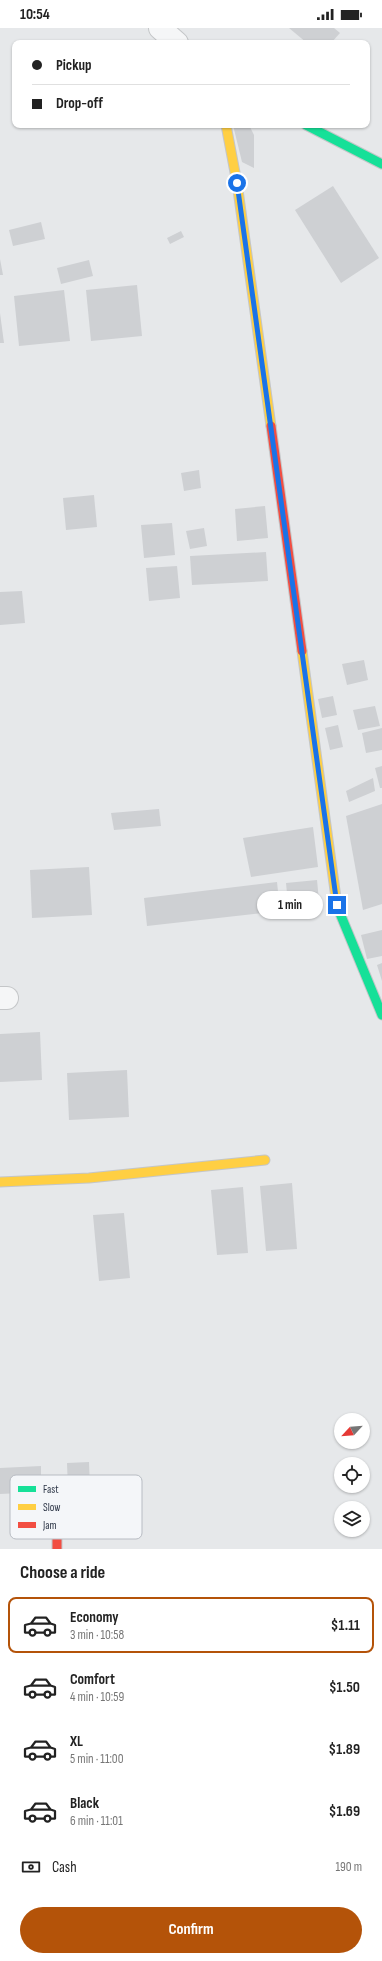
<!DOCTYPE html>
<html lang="en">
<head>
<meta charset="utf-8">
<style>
	:root { --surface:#fff; --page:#f6f6f6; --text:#222; --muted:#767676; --line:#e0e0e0; --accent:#b45309 }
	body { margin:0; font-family:"Sofia Sans Condensed",sans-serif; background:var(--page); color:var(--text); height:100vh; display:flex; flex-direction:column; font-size:15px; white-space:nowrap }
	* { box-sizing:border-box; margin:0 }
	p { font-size:13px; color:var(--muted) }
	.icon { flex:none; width:22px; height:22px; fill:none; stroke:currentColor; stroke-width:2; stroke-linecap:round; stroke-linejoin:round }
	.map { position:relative; height:1521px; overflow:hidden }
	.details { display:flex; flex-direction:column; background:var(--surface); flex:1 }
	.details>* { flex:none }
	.banner { position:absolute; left:12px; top:12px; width:358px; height:88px; border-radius:8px; box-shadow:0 1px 3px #0004; display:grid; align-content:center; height:88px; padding:0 20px; background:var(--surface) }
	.needle { width:26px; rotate:244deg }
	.buttons { position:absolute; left:334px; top:1385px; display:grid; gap:8px }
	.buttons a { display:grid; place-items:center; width:36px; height:36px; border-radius:50%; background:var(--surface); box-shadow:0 1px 3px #0004; font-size:20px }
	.end { position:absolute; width:18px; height:18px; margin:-9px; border:5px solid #1a73e8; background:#fff; box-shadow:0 0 0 2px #fff }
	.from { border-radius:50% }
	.bubble { position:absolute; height:28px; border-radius:14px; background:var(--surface); box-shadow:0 1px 3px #0004; font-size:13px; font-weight:700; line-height:28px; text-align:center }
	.banner b { display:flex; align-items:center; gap:14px; height:38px; font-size:15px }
	.banner b+b { border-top:1px solid var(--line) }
	.banner i { width:10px; height:10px; background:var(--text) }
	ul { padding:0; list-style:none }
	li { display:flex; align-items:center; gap:12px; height:56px; margin:0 8px 6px; padding:0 12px; border:2px solid transparent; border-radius:8px }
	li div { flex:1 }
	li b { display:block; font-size:15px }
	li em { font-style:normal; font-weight:700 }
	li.active { border-color:var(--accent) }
	li>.icon { width:36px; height:36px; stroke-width:1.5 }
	h2 { padding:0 20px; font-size:18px; line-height:48px }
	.pay { display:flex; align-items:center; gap:10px; height:44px; padding:0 20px; font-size:15px }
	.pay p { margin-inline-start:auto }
	.button { display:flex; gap:8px; margin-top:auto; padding:8px 20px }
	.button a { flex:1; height:46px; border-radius:24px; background:var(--accent); color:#fff; font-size:16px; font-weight:700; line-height:46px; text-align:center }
	.status { display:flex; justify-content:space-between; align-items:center; height:28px; padding:0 20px; background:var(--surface); direction:ltr }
	.status svg { height:11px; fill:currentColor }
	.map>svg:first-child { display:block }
	.building { fill:#ced0d3 }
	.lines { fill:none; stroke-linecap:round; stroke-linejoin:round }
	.street-casing { stroke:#c4c6c8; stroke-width:24 }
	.fast-casing { stroke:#c4c6c8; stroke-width:11 }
	.slow-casing { stroke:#c4c6c8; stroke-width:11 }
	.jam-casing { stroke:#c4c6c8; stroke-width:11 }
	.street { stroke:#f5f6f7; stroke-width:22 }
	.fast { stroke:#16e098; stroke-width:9 }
	.slow { stroke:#ffcf43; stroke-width:9 }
	.jam { stroke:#f24e42; stroke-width:9 }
	.route { stroke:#1a73e8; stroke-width:5 }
	.key { fill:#f4f6f9; stroke:#b8bcc3; stroke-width:1 }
	.key-label { font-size:11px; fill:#2b3445 }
</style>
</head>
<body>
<div class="status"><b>10:54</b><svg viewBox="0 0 49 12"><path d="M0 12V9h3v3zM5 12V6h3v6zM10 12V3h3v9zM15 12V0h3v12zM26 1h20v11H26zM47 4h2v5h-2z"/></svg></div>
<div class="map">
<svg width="382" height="1521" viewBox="0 0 382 1521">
	<rect width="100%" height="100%" fill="#e6e8ea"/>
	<g class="building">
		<polygon points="289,0 334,0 340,5 331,15 307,15"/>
		<polygon points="233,97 249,97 254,107 254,140 242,134"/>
		<polygon points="333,158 379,230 341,255 295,182"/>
		<polygon points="41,194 45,211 13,218 9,202"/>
		<polygon points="181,203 184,209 170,216 167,210"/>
		<polygon points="0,231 3,247 0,247"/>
		<polygon points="89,232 93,248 61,256 57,240"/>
		<polygon points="137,257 142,308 91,313 86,262"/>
		<polygon points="64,262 70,313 19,318 14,268"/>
		<polygon points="0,285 4,315 0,315"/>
		<polygon points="199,442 201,460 184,463 181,445"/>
		<polygon points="94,467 97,499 66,502 63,470"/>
		<polygon points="265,478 268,510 237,513 235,481"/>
		<polygon points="172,495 175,527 144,530 141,497"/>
		<polygon points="204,500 207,518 190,521 186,503"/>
		<polygon points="266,524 268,553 192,557 190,528"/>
		<polygon points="177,538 180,570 149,573 146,540"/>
		<polygon points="22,563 25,595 0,597 0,564"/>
		<polygon points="364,632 368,652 347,657 342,636"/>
		<polygon points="333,668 337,687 322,690 318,671"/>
		<polygon points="375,678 380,698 358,702 353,682"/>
		<polygon points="338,697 343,719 330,722 325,700"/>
		<polygon points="382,700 382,722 366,725 362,705"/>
		<polygon points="382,738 382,760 380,760 375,740"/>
		<polygon points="373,750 375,763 349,774 346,763"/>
		<polygon points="382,776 382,876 363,882 346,788"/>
		<polygon points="159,781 161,798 114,802 111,785"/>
		<polygon points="313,799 318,839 251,849 243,810"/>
		<polygon points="89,839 92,887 32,890 30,842"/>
		<polygon points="317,852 320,884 289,887 286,855"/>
		<polygon points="277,854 280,883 147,898 144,870"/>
		<polygon points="382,902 382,928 367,931 361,907"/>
		<polygon points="382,935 382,953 377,937"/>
		<polygon points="40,1004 42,1052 0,1054 0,1006"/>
		<polygon points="127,1042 129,1089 69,1092 67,1045"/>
		<polygon points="292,1155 297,1221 266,1223 260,1158"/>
		<polygon points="243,1159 248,1225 217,1227 211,1162"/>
		<polygon points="124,1185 130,1250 99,1253 93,1187"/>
		<polygon points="89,1434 90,1461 68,1462 67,1435"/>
		<polygon points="41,1438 41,1464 0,1466 0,1440"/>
	</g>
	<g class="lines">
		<defs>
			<g id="street">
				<polyline points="160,0 177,15"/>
				<polyline points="0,970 7,970"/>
			</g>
			<g id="fast">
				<polyline points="306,97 382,136"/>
				<polyline points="339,883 382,987"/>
			</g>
			<g id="slow">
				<polyline points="226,97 237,155 271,398"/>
				<polyline points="302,623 337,877 339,883"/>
				<polyline points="0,1154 89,1150 265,1132"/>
			</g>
			<g id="jam">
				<polyline points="271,398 302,623"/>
				<polyline points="57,1477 57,1521"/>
			</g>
		</defs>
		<use href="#street" class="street-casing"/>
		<use href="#fast" class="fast-casing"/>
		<use href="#slow" class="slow-casing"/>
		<use href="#jam" class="jam-casing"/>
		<use href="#street" class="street"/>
		<use href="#fast" class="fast"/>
		<use href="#slow" class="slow"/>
		<use href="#jam" class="jam"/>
	</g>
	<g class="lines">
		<polyline class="route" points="237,155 337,877"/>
	</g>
	<rect x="10" y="1447" width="132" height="64" rx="6" class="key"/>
	<rect x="18" y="1458" width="18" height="6" fill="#16e098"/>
	<rect x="18" y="1476" width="18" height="6" fill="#ffcf43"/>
	<rect x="18" y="1494" width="18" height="6" fill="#f24e42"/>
	<g class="key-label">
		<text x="43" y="1465">Fast</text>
		<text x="43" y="1483">Slow</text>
		<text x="43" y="1501">Jam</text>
	</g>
</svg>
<div class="buttons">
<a><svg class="needle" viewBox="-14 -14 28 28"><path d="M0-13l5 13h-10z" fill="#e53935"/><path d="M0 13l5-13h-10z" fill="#767676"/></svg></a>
<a><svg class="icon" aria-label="locate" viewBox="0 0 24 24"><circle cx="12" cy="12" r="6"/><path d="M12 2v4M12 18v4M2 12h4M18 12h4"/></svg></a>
<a><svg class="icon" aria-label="layers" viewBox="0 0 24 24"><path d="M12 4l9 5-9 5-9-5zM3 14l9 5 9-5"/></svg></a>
</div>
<i class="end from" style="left:237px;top:155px"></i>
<i class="end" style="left:337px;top:877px"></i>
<div class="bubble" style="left:257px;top:863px;width:66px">1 min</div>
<div class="banner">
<b><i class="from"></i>Pickup</b>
<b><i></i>Drop-off</b>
</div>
</div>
<section class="details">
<h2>Choose a ride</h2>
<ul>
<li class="active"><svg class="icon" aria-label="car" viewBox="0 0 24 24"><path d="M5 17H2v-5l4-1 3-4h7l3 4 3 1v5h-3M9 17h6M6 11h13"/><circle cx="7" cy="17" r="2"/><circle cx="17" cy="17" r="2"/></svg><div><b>Economy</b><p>3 min · 10:58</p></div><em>$1.11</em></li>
<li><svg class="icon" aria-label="car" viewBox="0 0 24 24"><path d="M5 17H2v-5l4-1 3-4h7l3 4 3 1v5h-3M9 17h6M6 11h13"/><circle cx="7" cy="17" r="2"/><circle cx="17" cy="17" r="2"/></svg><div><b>Comfort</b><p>4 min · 10:59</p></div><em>$1.50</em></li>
<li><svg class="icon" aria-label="car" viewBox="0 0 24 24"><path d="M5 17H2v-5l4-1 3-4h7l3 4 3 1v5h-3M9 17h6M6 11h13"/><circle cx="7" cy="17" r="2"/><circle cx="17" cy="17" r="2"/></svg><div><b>XL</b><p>5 min · 11:00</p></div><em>$1.89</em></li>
<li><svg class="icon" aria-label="car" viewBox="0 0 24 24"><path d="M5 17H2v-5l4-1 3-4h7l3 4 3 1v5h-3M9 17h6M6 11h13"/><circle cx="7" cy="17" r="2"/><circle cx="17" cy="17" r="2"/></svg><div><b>Black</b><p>6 min · 11:01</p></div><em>$1.69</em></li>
</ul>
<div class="pay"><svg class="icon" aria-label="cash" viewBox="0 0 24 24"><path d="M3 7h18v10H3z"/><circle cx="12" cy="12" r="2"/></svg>Cash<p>190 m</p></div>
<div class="button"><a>Confirm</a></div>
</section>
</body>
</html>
